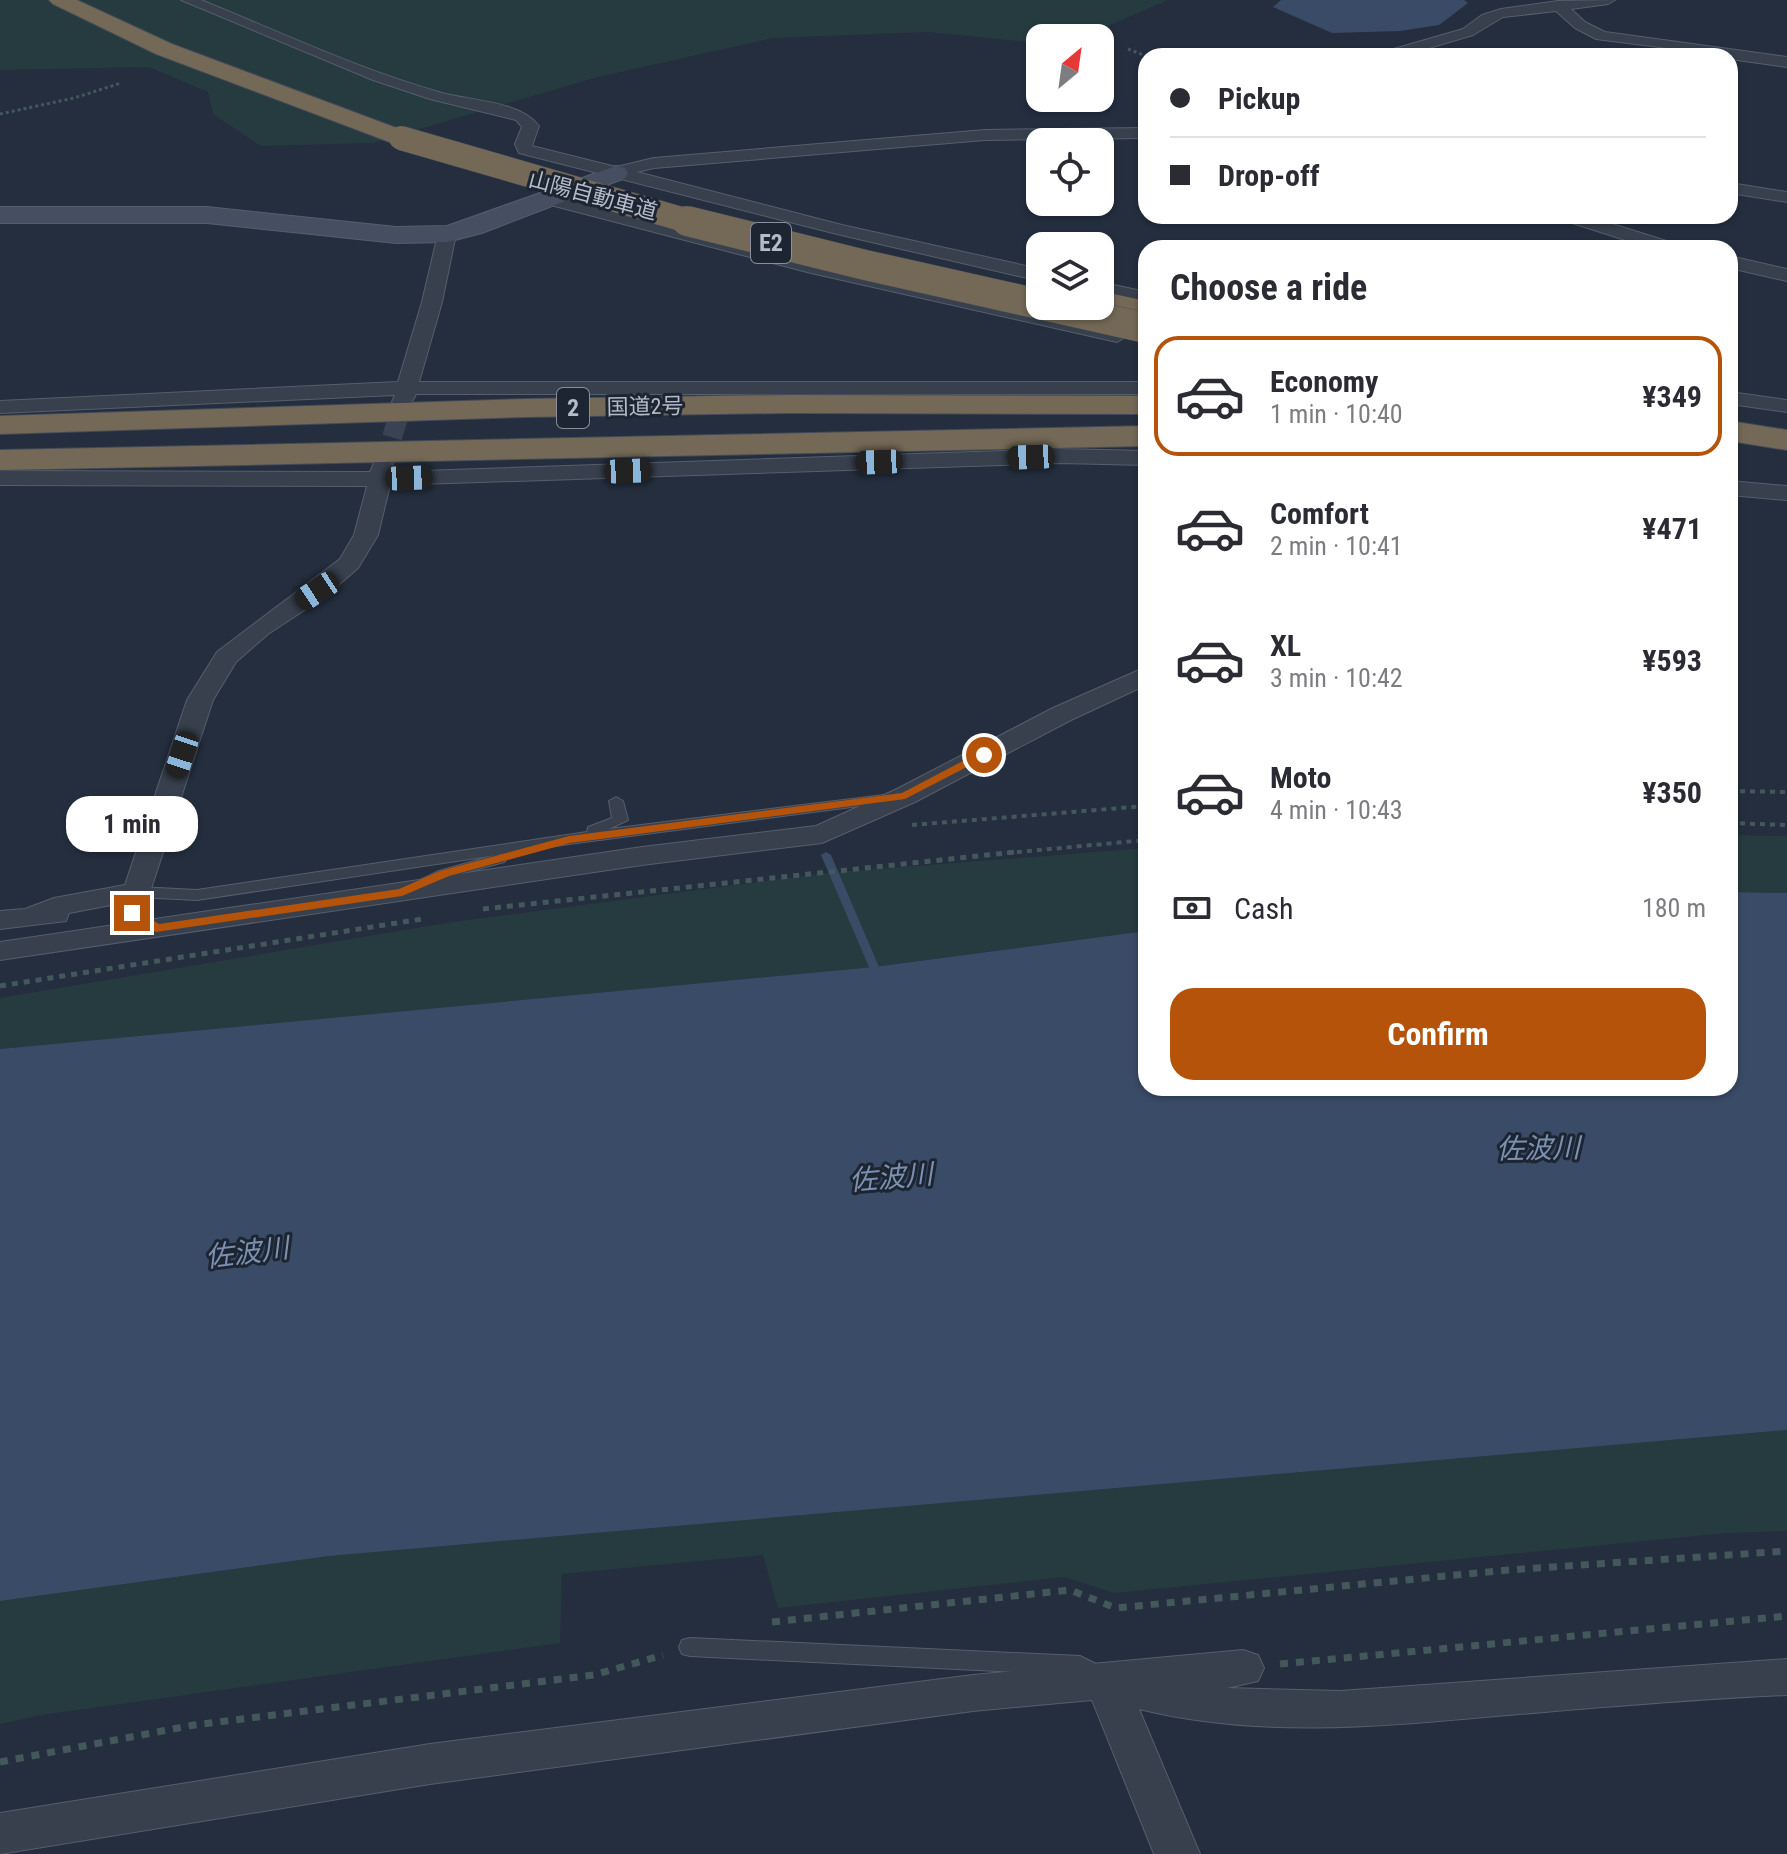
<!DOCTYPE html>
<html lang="en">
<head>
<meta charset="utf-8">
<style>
	:root { --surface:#fff; --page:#f7f7f7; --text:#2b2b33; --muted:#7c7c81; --line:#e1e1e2; --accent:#b45309 }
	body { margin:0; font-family:"Roboto Condensed","Noto Sans JP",sans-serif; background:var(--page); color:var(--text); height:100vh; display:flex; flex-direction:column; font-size:30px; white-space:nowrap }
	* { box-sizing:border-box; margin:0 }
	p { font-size:26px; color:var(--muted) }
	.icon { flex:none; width:44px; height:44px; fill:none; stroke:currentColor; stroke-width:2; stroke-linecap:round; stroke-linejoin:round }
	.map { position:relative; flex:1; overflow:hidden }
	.side { position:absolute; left:1138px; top:240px; width:600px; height:856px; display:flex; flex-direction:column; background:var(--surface); border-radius:24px; box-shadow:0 2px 6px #0004 }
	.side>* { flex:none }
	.banner { position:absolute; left:1138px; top:48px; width:600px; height:176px; border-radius:24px; box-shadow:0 2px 6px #0004; display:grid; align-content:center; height:176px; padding:0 32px; background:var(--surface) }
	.needle { width:52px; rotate:29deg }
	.buttons { position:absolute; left:1026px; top:24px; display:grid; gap:16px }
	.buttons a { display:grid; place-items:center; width:88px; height:88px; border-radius:16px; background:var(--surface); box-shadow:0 2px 6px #0004; font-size:40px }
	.end { position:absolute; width:36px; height:36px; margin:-18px; border:10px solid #b45309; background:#fff; box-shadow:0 0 0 4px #fff }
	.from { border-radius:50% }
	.bubble { position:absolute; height:56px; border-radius:24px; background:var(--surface); box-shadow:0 2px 6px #0004; font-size:26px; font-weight:700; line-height:56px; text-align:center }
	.car { position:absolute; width:24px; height:48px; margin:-24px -12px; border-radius:10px; box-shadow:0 0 6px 2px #0007; background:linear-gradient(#222 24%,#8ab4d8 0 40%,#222 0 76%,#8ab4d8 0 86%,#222 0) }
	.banner b { display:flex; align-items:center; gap:28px; height:76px; font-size:30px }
	.banner b+b { border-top:2px solid var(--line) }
	.banner i { width:20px; height:20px; background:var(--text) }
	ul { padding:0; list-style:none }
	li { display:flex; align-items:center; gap:24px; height:120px; margin:0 16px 12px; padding:0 16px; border:4px solid transparent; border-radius:24px }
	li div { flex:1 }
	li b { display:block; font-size:30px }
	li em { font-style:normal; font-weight:700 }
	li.active { border-color:var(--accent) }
	li>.icon { width:72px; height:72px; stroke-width:1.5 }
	h2 { padding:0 32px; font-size:36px; line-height:96px }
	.pay { display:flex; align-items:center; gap:20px; height:88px; padding:0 32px; font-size:30px }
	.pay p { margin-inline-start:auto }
	.primary-button { display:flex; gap:16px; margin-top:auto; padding:16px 32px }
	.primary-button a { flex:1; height:92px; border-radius:24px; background:var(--accent); color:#fff; font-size:32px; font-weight:700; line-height:92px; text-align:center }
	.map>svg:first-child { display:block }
	.green { fill:#263b3f }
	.water { fill:#3a4b67 }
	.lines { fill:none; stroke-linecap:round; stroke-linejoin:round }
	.stream { fill:#3a4b67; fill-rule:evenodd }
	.street-tunnel { stroke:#3a4353; stroke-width:20; stroke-dasharray:20 10; stroke-linecap:butt }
	.lane-casing { stroke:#565e6c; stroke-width:2 }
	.street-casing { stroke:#565e6c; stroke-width:2 }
	.secondary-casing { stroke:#565e6c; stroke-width:2 }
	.highway-casing { stroke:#434b59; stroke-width:2 }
	.path-far3 { stroke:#44585c; stroke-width:3; stroke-dasharray:3 3; stroke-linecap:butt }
	.path-far2 { stroke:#44585c; stroke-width:4; stroke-dasharray:5 5; stroke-linecap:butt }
	.path-far1 { stroke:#44585c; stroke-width:5; stroke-dasharray:6 6; stroke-linecap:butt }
	.path { stroke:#44585c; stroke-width:7; stroke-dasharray:8 8; stroke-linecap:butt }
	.lane { fill:#38404e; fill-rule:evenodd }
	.street { fill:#38404e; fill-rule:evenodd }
	.secondary { fill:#464f61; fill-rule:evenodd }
	.highway { fill:#746956; fill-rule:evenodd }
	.highway-bridge-far1-casing { stroke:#434b59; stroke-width:25; stroke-linecap:butt }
	.highway-bridge-casing { stroke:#434b59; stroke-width:31; stroke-linecap:butt }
	.highway-bridge-far1 { stroke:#746956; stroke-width:24 }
	.highway-bridge { stroke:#746956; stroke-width:30 }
	.route { fill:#b45309 }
	.labels { text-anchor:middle; stroke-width:6; stroke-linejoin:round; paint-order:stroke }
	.far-street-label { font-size:22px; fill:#b4bbc9; stroke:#1d2533 }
	.shield { fill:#1d2533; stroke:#878e9c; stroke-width:2 }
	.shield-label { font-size:24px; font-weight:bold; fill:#b4bbc9 }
	.water-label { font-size:28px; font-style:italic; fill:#7c90b0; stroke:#1d2533 }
</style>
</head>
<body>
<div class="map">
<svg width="1787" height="1854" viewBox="0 0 1787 1854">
	<rect width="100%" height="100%" fill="#242e3e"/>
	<g class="green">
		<polygon points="0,0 1168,0 1089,34 1040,38 1040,41 1029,42 927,32 773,38 594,78 372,143 261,146 213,114 208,92 149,67 0,70"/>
		<polygon points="1730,835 1787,836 1787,893 1730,892"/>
		<polygon points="1146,848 1146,931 874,967 0,1049 0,998 446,923 827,873"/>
		<polygon points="1787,1430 1787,1531 1726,1533 1114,1593 1064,1577 778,1608 763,1555 562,1574 560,1643 41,1715 0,1724 0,1601 329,1556"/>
	</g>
	<g class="water">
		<polygon points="1281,0 1464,0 1468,3 1439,25 1400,31 1332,33 1273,7"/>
		<polygon points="1730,892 1787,893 1787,1430 329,1556 0,1601 0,1049 874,967 1146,931 1146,1088 1730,1088"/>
	</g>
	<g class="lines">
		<polygon class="stream" points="826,852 831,855 879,967 878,969 870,969 869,967 821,855"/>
		<polyline class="street-tunnel" points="383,466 403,402"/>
		<defs>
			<g id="lane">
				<polygon points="892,794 899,798 897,801 569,844 197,900 138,897 130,892 138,887 197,890 587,832 588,827 612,818 609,801 616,797 623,801 628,820 609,829"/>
				<polygon points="499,854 504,856 507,859 504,862 449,877 418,890 410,885 439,871"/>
				<polygon points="690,1638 1080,1656 1102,1667 1105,1674 1102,1681 1094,1684 1077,1675 690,1656 682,1654 679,1647 682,1640"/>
			</g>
			<g id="street">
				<path d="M181,0h20c79,32 159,70 241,93 30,8 78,8 97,33l-7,20 84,21 38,-9 331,-28 161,-2v10l-161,2 -331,28 -17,4 205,53 198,44v12l-199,-46 -322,-82 -4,-9 7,-17 -6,-7 -86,-21 -57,-19z"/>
				<polygon points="1615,0 1608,4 1571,9 1585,22 1605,32 1787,57 1787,67 1730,59 1730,56 1596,39 1575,28 1556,11 1503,17 1473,35 1402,56 1377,56 1380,53 1463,29 1482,15 1501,9 1558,1"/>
				<polygon points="1730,183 1787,192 1787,202 1730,193"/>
				<polygon points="549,194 813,262 1117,330 1127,336 1117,342 811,273 543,203 540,199 543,195"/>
				<polygon points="1560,216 1587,216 1676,244 1678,248 1650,248 1563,220"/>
				<polygon points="447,229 456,234 442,302 419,382 1146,382 1146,394 416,394 410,406 403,408 392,402 395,395 0,413 0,401 398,382 422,302 438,234"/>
				<polygon points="1730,256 1787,269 1787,281 1730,268"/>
				<polygon points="1100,282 1146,292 1146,304 1100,294"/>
				<polygon points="1730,392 1787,400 1787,412 1730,404"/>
				<polygon points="1060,449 1146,451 1146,465 1060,463 390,485 378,535 358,568 326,596 268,634 236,662 213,700 148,898 69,913 66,921 0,929 0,911 25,909 54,898 125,885 187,700 217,652 340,559 354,535 367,486 0,485 0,471 370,472 375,461 391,461 393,472"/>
				<polygon points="1730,481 1787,486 1787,500 1730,495"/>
				<polygon points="1146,667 1146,685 1071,720 915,802 822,843 642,865 0,960 0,942 642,847 816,826 895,790 1053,708"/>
				<path d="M1243,1650l15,5 6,13 -6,13 -31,7 113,3 447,-32v36c-97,4 -194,13 -291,21 -121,11 -239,22 -357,-7l61,145h-46l-62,-154 -119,11 -543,73 -430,70v-41l430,-69 543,-69z"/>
			</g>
			<polygon id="secondary" points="616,166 625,168 628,173 625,178 482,233 447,242 396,243 207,223 0,223 0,207 207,207 396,227 447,226"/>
			<g id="highway">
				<polygon points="49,0 77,0 172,44 410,133 413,138 410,143 392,143 156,54 53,4"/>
				<polygon points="1100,291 1146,301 1146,319 1090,306 1100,306"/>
				<polygon points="788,395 1146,396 1146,414 788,413 526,417 0,434 0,416 526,399"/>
				<polygon points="1730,421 1787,430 1787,450 1730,441"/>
				<polygon points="1146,426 1146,446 0,470 0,450"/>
			</g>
		</defs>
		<use href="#lane" class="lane-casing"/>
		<use href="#street" class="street-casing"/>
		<use href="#secondary" class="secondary-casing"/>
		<use href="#highway" class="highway-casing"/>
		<g class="path-far3">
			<polyline points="1128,49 1146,56"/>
			<polyline points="0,114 74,98 121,83"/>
		</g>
		<g class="path-far2">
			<polyline points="1730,791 1787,792"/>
			<polyline points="1730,823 1787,825"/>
			<polyline points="912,825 1146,806"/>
			<polyline points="997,854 1146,840"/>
		</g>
		<g class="path-far1">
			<polyline points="483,909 1015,852"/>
			<polyline points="0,986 422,919"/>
		</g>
		<g class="path">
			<polyline points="772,1622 1070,1590 1116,1608 1508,1570 1787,1551"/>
			<polyline points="1280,1664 1787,1616"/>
			<polyline points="0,1762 194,1725 594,1675 663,1655"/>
		</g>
		<use href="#lane" class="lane"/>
		<use href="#street" class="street"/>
		<use href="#secondary" class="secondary"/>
		<use href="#highway" class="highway"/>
		<defs>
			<polyline id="highway-bridge-far1" points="401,138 695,223"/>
			<polyline id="highway-bridge" points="687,221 865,265 1146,328"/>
		</defs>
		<use href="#highway-bridge-far1" class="highway-bridge-far1-casing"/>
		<use href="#highway-bridge" class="highway-bridge-casing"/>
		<use href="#highway-bridge-far1" class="highway-bridge-far1"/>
		<use href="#highway-bridge" class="highway-bridge"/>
	</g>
	<polygon class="route" points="980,752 990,755 905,799 570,843 449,876 402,896 156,932 126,913 137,911 159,924 399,889 440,871 569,836 902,793"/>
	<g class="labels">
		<g class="far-street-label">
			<text transform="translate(593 195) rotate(15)" y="8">山陽自動車道</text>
			<text transform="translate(645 406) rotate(-1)" y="8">国道2号</text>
		</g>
		<g class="shield">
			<rect x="751" y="223" width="40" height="40" rx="6"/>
			<rect x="557" y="388" width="32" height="40" rx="6"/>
		</g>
		<g class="shield-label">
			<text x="771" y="251">E2</text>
			<text x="573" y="416">2</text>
		</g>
		<g class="water-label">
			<text transform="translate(1538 1148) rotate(-1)" y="10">佐波川</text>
			<text transform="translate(891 1177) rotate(-5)" y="10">佐波川</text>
			<text transform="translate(247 1252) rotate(-7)" y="10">佐波川</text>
		</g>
	</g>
</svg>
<div class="buttons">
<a><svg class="needle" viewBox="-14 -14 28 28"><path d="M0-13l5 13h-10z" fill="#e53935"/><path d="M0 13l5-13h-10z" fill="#7c7c81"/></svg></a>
<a><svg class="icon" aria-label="locate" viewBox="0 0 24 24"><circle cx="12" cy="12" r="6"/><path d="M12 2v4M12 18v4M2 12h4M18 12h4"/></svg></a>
<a><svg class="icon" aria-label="layers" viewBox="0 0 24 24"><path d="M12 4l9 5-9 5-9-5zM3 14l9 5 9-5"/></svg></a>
</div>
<i class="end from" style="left:984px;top:755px"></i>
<i class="end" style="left:132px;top:913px"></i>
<div class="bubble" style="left:66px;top:796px;width:132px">1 min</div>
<i class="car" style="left:1031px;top:457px;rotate:268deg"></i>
<i class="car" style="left:879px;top:462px;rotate:268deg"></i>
<i class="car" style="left:628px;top:471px;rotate:88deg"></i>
<i class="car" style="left:409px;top:478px;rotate:88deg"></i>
<i class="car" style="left:317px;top:591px;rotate:237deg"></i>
<i class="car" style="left:182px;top:755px;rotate:198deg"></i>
<div class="banner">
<b><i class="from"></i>Pickup</b>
<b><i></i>Drop-off</b>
</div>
<section class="side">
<h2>Choose a ride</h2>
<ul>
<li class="active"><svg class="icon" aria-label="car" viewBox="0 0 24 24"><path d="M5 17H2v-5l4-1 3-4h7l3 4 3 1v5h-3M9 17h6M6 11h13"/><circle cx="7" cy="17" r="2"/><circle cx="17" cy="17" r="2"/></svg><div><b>Economy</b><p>1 min · 10:40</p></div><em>¥349</em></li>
<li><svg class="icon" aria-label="car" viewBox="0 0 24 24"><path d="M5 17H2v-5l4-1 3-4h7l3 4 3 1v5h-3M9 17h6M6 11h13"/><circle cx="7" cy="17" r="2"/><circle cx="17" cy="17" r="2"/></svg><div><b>Comfort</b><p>2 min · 10:41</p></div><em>¥471</em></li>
<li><svg class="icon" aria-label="car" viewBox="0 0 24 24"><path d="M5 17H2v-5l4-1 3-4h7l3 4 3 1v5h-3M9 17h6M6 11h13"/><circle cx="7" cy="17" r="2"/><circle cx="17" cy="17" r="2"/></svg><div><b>XL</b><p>3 min · 10:42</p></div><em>¥593</em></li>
<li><svg class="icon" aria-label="car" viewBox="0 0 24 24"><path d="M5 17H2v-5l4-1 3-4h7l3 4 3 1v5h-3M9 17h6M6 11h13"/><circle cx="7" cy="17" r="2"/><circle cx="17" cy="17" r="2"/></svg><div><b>Moto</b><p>4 min · 10:43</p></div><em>¥350</em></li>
</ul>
<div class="pay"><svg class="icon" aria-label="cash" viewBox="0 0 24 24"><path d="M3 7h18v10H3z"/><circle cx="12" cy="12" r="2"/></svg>Cash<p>180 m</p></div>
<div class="primary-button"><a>Confirm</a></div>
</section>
</div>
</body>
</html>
